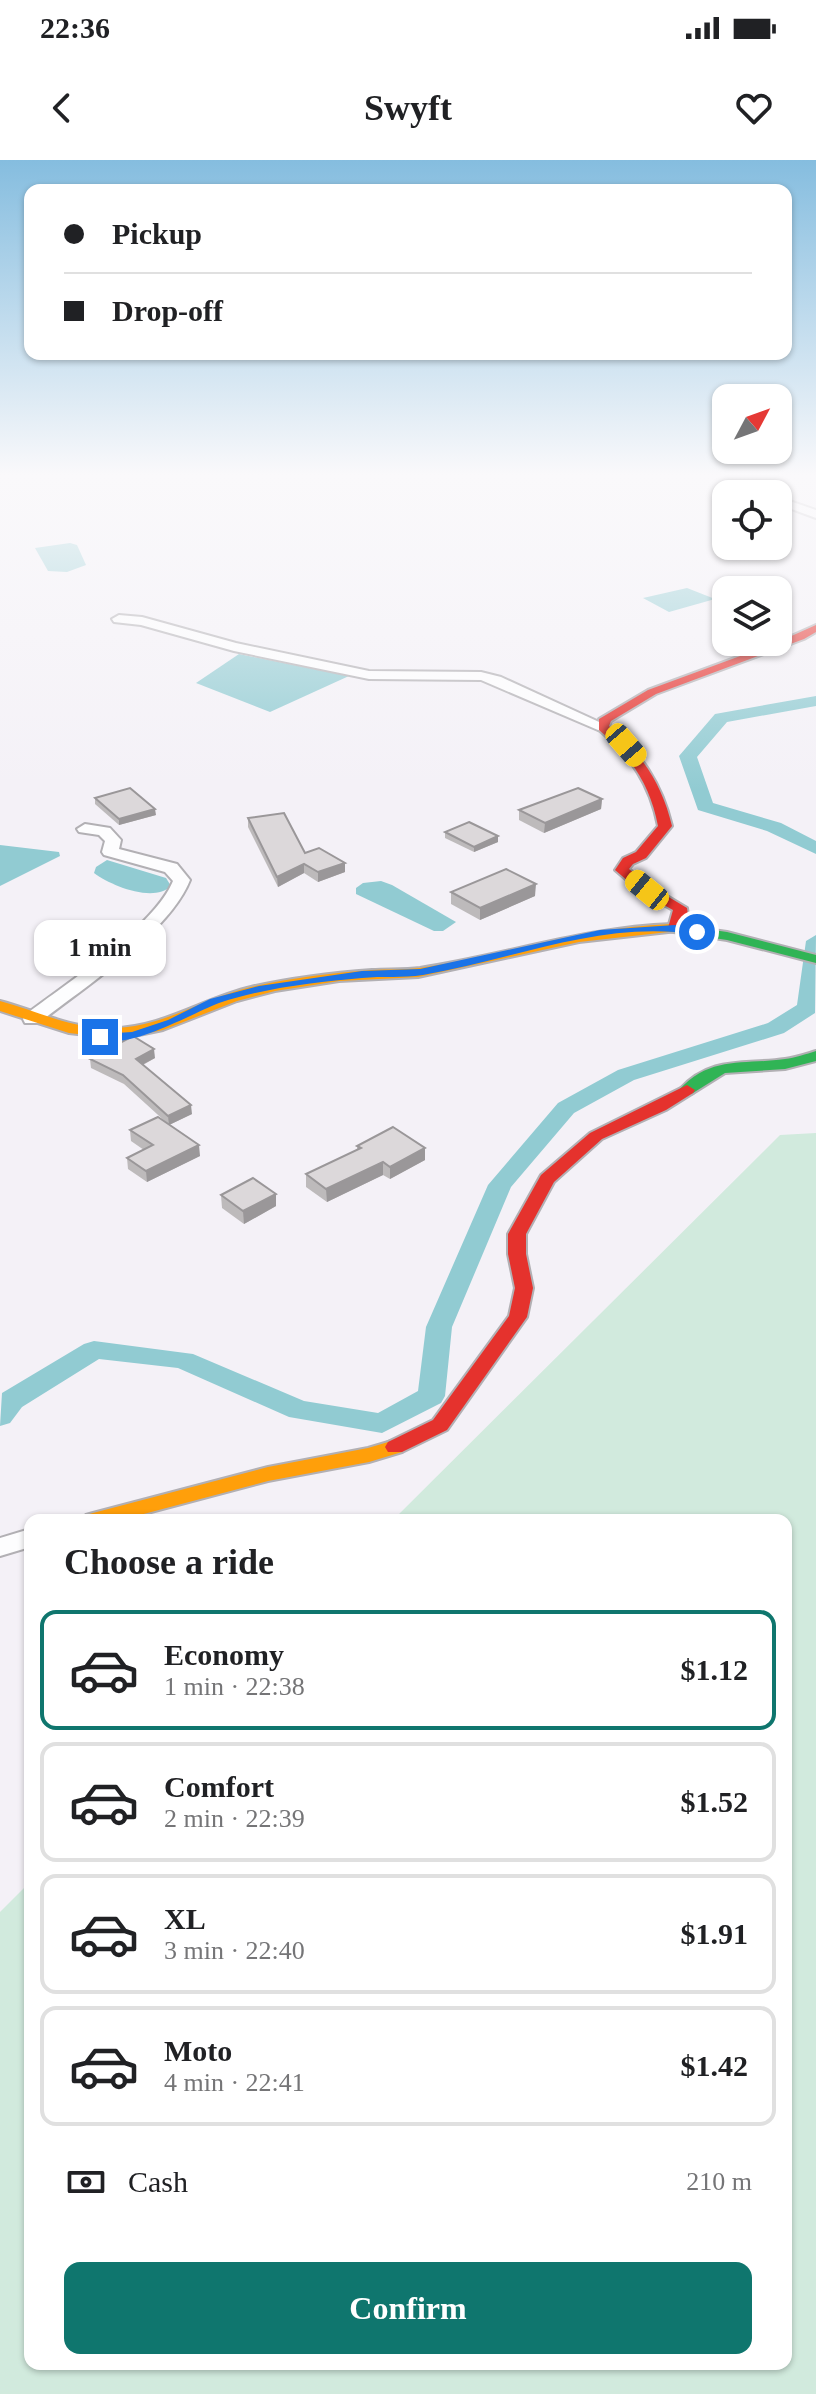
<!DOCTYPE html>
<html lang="en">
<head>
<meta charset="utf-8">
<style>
	:root { --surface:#fff; --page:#f2f2f2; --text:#202124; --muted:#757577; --line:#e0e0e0; --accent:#0f766e }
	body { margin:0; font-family:Georgia,serif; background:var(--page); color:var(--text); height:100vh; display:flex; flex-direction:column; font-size:30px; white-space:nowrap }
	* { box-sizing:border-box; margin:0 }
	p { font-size:26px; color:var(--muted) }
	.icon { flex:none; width:44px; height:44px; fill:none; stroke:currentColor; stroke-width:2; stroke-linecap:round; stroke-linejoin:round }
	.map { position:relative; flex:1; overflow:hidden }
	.side { position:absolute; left:24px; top:1354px; width:768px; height:856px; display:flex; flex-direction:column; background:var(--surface); border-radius:16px; box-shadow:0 2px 6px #0004 }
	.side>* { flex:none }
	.top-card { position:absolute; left:24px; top:24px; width:768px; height:176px; border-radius:16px; box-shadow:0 2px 6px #0004; display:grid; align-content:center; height:176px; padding:0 40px; background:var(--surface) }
	.needle { width:52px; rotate:49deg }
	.buttons { position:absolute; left:712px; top:224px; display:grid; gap:16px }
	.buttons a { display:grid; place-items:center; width:80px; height:80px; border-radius:16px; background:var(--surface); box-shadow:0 2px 6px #0004; font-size:40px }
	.end { position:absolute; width:36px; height:36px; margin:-18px; border:10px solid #1a73e8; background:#fff; box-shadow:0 0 0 4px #fff }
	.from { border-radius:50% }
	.bubble { position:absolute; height:56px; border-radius:16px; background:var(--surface); box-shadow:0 2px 6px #0004; font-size:26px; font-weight:700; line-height:56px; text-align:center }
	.car { position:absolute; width:24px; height:48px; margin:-24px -12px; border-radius:10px; box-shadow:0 0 6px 2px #0007; background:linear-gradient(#f5c518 24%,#345 0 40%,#f5c518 0 76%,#345 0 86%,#f5c518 0) }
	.top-card b { display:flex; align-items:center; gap:28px; height:76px; font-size:30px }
	.top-card b+b { border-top:2px solid var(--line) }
	.top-card i { width:20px; height:20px; background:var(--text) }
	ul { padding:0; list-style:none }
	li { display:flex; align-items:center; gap:24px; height:120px; margin:0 16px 12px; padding:0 24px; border:4px solid var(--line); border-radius:16px }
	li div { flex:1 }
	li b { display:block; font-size:30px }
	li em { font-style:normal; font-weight:700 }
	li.current { border-color:var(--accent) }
	li>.icon { width:72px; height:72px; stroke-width:1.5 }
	h2 { padding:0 40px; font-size:36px; line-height:96px }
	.pay { display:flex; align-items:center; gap:20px; height:88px; padding:0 40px; font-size:30px }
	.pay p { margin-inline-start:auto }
	.primary-button { display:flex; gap:16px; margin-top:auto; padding:16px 40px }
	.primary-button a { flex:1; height:92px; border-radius:16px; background:var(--accent); color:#fff; font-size:32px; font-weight:700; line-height:92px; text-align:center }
	.status { display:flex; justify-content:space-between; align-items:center; height:56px; padding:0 40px; background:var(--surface); direction:ltr }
	.status svg { height:22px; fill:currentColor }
	header { display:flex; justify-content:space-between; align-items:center; height:104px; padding:0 40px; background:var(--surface); font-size:36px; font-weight:700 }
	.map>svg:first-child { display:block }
	.green { fill:#d1eadd }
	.water { fill:#91cbd2 }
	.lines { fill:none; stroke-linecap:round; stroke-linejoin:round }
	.canal { fill:#91cbd2; fill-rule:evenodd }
	.street-casing { stroke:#b2b0b4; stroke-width:4 }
	.fast-casing { stroke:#b2b0b4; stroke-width:4 }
	.slow-casing { stroke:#b2b0b4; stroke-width:4 }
	.jam-casing { stroke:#b2b0b4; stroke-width:4 }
	.street { fill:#fdfdfe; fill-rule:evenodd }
	.fast { fill:#30b455; fill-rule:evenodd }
	.slow { fill:#ff9f0a; fill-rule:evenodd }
	.jam { fill:#e5322d; fill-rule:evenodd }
	.wall { fill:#bdbabb }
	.shaded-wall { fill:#9a9799 }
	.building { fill:#dcd8da; stroke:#9a9799; stroke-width:2 }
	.route { fill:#1a73e8 }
</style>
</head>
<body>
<div class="status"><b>22:36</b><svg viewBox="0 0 49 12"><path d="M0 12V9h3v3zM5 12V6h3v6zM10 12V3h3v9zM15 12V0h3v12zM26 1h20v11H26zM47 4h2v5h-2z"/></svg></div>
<header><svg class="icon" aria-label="back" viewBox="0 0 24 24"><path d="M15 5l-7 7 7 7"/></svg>Swyft<svg class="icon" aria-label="heart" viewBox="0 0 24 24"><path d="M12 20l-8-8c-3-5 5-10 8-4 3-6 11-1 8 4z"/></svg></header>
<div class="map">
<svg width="816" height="2234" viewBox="0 0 816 2234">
	<rect width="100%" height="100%" fill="#f4f1f7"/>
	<polygon class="green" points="816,973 816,2234 0,2234 0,1752 30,1722 30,2204 786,2204 786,1360 393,1360 780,975"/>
	<g class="water">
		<polygon points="70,383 77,385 86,405 67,412 48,411 35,388"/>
		<polygon points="687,428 715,439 669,452 643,438"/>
		<polygon points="239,494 349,516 270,552 196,523"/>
		<polygon points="0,685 59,692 60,696 0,726"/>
		<path d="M107,700l59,18 5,8c-17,17 -60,0 -77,-13l2,-6z"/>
		<polygon points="381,721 392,725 456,762 443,771 434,771 356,734 356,728 363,723"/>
	</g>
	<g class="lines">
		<g class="canal">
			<polygon points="816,536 816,546 727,562 697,597 713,643 781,663 816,681 816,694 767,671 698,650 679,596 715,554"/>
			<polygon points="816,775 815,853 784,873 634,920 574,953 511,1027 452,1167 445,1236 441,1243 382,1273 289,1257 178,1208 99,1199 22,1247 10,1263 0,1266 2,1233 84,1184 94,1181 193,1194 304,1241 378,1253 418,1231 426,1167 488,1025 558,943 618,910 768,863 797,845 806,781"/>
		</g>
		<defs>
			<g id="street">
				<polygon points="746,329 758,332 760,334 742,334 742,330"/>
				<polygon points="778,337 816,350 816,358 778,344"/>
				<polygon points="119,455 142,457 236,483 369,511 481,512 501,517 610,567 603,571 598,570 481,520 369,519 234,491 141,465 114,462 112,459"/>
				<path d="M85,664l25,4 11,12 -2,9 58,15 13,16c-21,53 -106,107 -151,143h-14l-2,-4 2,-4c42,-32 129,-88 148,-134l-8,-9 -61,-17 -2,-3 3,-11 -6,-6 -20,-3 -2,-3z"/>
				<polygon points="30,1369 30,1387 0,1396 0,1378"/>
			</g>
			<g id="fast">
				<polygon points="672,764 727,772 816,795 816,803 727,780 667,771 667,765"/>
				<path d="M816,891v10l-31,8 -60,4 -32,20 -6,2 -8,-5c32,-35 65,-25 106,-31 10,-1 21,-5 31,-8z"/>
			</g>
			<g id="slow">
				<path d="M672,764l5,1v6l-98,11 -161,35 -79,4 -64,10 -38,10 -74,29 -29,6 -22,2 -43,-5 -69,-22v-10c38,10 71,28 112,27 50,0 91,-30 139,-41 40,-9 80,-14 121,-17 16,-1 32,0 48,-2 85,-13 166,-41 252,-44z"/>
				<polygon points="395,1280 402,1282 405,1287 402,1292 369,1302 268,1321 121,1360 83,1360 86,1355 93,1353 268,1307 368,1288"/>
			</g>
			<g id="jam">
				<path d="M816,465v7l-12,7 -148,55 -45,27 -2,5c33,28 53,58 63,100l-26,32 -13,6 -4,5 23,18 35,21 1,7 -8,16h-10l-2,-3 5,-18 -31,-17 -27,-23 8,-12 13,-6 22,-26c-8,-42 -27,-69 -59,-96v-11l49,-29 130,-48z"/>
				<polygon points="687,925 695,930 693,933 666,950 602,979 554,1022 526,1074 526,1094 533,1128 527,1157 447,1270 402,1292 388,1292 385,1287 388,1282 433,1260 509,1156 515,1128 508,1094 508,1074 541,1015 590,973"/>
			</g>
		</defs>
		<use href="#street" class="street-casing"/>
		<use href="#fast" class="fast-casing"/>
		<use href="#slow" class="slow-casing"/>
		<use href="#jam" class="jam-casing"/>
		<use href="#street" class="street"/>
		<use href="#fast" class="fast"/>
		<use href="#slow" class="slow"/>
		<use href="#jam" class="jam"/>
	</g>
	<g class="wall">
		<polygon points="95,638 156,655 119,665 95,644"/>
		<polygon points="602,639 601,649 544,673 519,660 519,650"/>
		<polygon points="248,658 305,693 345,712 318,722 304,713 278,727 248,667"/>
		<polygon points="445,672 498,676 498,682 474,692 445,678"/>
		<polygon points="451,732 535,736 480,760 451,744"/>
		<polygon points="114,886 155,898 143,905 192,954 169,965 200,996 147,1022 128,1009 127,998 144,990 131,981 130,970 168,964 124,924 91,908 90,899"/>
		<polygon points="357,986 425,988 425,1000 390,1019 383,1015 327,1042 306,1027 306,1014 357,990"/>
		<polygon points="221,1035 276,1046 244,1064 222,1048"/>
	</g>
	<g class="shaded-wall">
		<polygon points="602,639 601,649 544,673 545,663"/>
		<polygon points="155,649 156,655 119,665 119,659"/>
		<polygon points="498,676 498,682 474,692 474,687"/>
		<polygon points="345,703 345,712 318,722 318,712"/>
		<polygon points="304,704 304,713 278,727 277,717"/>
		<polygon points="536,724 535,736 480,760 480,748"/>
		<polygon points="154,889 155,898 136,908 136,899"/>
		<polygon points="191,945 192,954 169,965 168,956"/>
		<polygon points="199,985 200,996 147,1022 146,1011"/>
		<polygon points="425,988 425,1000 390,1019 390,1007"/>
		<polygon points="383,1002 383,1015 327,1042 326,1029"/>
		<polygon points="276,1034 276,1046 244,1064 243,1051"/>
	</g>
	<g class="building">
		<polygon points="130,628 155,649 119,659 95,638"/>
		<polygon points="578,628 602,639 545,663 519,650"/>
		<polygon points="284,653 305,693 319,688 345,703 318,712 304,704 277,717 248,658"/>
		<polygon points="469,662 498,676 474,687 445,672"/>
		<polygon points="506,709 536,724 480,748 451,732"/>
		<polygon points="133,876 154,889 136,899 191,945 168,956 123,915 90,899 100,893 109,882 114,886"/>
		<polygon points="158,957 199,985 146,1011 127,998 153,985 130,970"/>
		<polygon points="393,967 425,988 390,1007 383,1002 326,1029 306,1014 361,988 357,986"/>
		<polygon points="253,1018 276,1034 243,1051 221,1035"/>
	</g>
	<linearGradient id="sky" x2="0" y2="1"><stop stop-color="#85bddf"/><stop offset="0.5" stop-color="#faf9fb"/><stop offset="1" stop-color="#faf9fb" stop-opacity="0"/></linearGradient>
	<rect width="816" height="630" fill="url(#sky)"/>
	<path class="route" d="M675,765l27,7 -5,3c-92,-16 -184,25 -274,40 -20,3 -41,1 -61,3 -46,4 -98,10 -143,25 -27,10 -97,52 -125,34l6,-3 32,-2 36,-12 42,-21 49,-13 103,-15 58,-2 180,-39z"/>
</svg>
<div class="buttons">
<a><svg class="needle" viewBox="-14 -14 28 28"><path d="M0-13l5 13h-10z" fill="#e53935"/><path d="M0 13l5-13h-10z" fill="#757577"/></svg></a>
<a><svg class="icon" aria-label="locate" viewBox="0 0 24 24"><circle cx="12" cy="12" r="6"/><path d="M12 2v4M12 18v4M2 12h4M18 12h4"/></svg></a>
<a><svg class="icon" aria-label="layers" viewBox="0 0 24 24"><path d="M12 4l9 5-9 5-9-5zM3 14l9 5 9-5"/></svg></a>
</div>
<i class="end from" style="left:697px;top:772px"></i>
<i class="end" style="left:100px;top:877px"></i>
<div class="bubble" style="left:34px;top:760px;width:132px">1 min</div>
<i class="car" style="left:626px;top:585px;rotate:139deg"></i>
<i class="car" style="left:647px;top:730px;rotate:309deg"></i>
<div class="top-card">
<b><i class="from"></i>Pickup</b>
<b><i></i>Drop-off</b>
</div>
<section class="side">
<h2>Choose a ride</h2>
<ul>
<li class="current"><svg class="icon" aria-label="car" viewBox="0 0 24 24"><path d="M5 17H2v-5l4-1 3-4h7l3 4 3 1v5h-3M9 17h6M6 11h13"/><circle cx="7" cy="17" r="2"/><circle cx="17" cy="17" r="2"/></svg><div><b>Economy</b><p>1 min · 22:38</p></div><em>$1.12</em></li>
<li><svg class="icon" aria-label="car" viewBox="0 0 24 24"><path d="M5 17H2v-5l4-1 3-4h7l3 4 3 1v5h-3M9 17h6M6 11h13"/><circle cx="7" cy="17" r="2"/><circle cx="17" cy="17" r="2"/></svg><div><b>Comfort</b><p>2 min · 22:39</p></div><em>$1.52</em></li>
<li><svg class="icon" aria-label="car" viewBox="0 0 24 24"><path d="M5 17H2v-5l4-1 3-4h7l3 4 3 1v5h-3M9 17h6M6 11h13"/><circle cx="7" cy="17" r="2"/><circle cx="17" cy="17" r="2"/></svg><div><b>XL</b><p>3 min · 22:40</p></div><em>$1.91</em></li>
<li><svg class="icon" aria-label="car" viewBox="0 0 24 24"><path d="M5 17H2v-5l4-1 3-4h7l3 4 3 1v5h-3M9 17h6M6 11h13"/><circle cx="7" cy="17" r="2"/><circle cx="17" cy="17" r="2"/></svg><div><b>Moto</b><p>4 min · 22:41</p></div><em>$1.42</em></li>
</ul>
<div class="pay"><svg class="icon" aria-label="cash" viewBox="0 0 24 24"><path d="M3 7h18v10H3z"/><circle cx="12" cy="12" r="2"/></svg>Cash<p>210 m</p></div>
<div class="primary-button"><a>Confirm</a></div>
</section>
</div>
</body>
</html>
